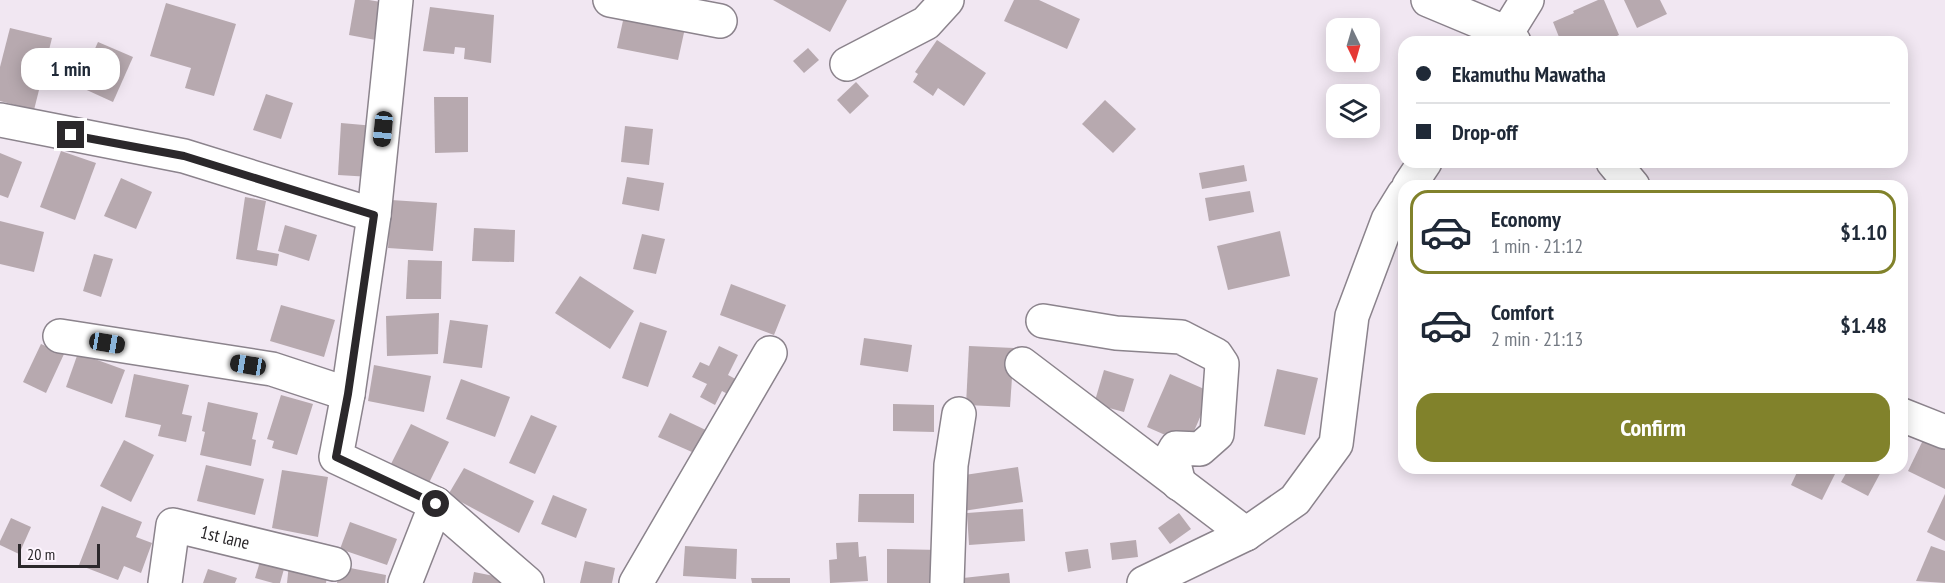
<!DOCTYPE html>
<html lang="en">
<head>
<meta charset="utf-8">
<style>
	:root { --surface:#fff; --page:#f6f6f7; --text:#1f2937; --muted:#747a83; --line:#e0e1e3; --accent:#81822b }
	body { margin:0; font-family:"PT Sans Narrow",sans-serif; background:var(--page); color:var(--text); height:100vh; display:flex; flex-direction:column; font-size:22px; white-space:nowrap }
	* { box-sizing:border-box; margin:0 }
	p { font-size:20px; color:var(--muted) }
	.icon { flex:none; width:33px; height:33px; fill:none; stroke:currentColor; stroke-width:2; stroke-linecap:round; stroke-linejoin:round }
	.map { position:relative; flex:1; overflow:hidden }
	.side { position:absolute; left:1398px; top:180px; width:510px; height:294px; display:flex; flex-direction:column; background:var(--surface); border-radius:18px; box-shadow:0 3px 15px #0003 }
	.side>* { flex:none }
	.guide { position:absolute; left:1398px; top:36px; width:510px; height:132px; border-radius:18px; box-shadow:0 3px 15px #0003; display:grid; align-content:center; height:132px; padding:0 18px; background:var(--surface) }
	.needle { width:39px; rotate:175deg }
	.buttons { position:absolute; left:1326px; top:18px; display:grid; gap:12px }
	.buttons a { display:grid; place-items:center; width:54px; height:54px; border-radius:12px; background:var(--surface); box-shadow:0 3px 15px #0003; font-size:30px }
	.scale { position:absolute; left:18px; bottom:15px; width:82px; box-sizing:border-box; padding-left:6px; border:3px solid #2b282b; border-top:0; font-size:16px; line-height:21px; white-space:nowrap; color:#2b282b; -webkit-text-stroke:4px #fdf5fe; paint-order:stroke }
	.end { position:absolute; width:27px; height:27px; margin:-14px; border:8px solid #2b282b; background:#fff; box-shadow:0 0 0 3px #fff }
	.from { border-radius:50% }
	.bubble { position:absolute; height:42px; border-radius:18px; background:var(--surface); box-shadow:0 3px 15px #0003; font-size:20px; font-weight:800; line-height:42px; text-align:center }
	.car { position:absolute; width:18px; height:36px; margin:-18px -9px; border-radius:8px; box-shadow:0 0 4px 2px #0007; background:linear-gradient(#222 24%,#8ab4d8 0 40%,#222 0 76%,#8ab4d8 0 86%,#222 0) }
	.guide b { display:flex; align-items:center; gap:21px; height:57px; font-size:22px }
	.guide b+b { border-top:2px solid var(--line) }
	.guide i { width:15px; height:15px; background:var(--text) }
	ul { padding:10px 0 0; list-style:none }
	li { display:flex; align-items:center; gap:18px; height:84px; margin:0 12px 9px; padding:0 6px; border:3px solid transparent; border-radius:18px }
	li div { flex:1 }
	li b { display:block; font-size:22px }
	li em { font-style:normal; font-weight:800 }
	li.on { border-color:var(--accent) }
	li>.icon { width:54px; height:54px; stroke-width:1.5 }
	.action { display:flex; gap:12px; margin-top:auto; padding:12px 18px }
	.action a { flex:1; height:69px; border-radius:18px; background:var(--accent); color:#fff; font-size:24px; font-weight:800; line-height:69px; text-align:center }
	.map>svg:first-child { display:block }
	.building { fill:#b7a9af }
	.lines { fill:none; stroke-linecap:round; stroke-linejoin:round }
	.minor-casing { stroke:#8b838c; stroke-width:36 }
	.minor { stroke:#fff; stroke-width:33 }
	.route { stroke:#2b282b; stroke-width:8 }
	.labels { text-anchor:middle; stroke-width:5; stroke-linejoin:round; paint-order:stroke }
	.street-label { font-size:18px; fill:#2b282b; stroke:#fdf5fe }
</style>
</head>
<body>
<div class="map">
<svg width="1945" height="583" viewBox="0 0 1945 583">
	<rect width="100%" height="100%" fill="#f1e7f2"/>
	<g class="building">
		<polygon points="355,0 369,0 387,3 381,41 349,35"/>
		<polygon points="773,0 847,0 830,32"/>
		<polygon points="1014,0 1039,0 1080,19 1067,49 1004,21"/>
		<polygon points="1598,0 1604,0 1619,35 1604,42 1561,42 1553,22 1574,13 1573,11"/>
		<polygon points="1624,0 1660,0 1667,14 1637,28"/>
		<polygon points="166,3 236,24 214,96 185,88 191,68 150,56"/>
		<polygon points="430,7 494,15 491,63 464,59 465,48 455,47 454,54 423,51"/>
		<polygon points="624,16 685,28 678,60 617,48"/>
		<polygon points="10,28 52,38 34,110 0,101 0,67"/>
		<polygon points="937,40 986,73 964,106 938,88 933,96 913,82 918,74 915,72"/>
		<polygon points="98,42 133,57 113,102 78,86"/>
		<polygon points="808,48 819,60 804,73 793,61"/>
		<polygon points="856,82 869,96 850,114 837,100"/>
		<polygon points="266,94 293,103 281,139 253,130"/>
		<polygon points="434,97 468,97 468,152 435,153"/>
		<polygon points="1105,100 1136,129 1113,153 1082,124"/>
		<polygon points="341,123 375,126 371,177 338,175"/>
		<polygon points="625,126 653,129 649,165 621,162"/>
		<polygon points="61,151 96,163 75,220 40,207"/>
		<polygon points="0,153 22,162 8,198 0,195"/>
		<polygon points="1244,165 1247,181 1202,189 1199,173"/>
		<polygon points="627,177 664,183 659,211 622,204"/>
		<polygon points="121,178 152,192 136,229 104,216"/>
		<polygon points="1250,191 1254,212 1209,221 1205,198"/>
		<polygon points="245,197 266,201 257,250 279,254 277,266 236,259"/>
		<polygon points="391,200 437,203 433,251 388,248"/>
		<polygon points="0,221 44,232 34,272 0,264"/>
		<polygon points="285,225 317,235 309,261 278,251"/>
		<polygon points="474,228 515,230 514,262 472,261"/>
		<polygon points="1280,231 1290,276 1228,290 1217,246"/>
		<polygon points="642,234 665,239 656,274 633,269"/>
		<polygon points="94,254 113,259 101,297 83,291"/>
		<polygon points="408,260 442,261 441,299 406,299"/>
		<polygon points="580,276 634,311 610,349 555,313"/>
		<polygon points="731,284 786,305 774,335 720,315"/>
		<polygon points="281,305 335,320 324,357 270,341"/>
		<polygon points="439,313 438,354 387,356 386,316"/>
		<polygon points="450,320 488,325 482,368 443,363"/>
		<polygon points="640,322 667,331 648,387 622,378"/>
		<polygon points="864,338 912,345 908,372 860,365"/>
		<polygon points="41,344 64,354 46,393 23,382"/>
		<polygon points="719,346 738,355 728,375 743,383 735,398 722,391 715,405 700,397 707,384 692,377 700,362 709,366"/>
		<polygon points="969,346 1014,348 1010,407 966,405"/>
		<polygon points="78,353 125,370 112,404 66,387"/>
		<polygon points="374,365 431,376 424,412 368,401"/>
		<polygon points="1277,369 1318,378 1305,435 1264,426"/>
		<polygon points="1104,370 1134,379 1124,412 1094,404"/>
		<polygon points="134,374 189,385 182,414 192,416 186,442 158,436 161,425 125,417"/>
		<polygon points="1170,374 1211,392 1188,445 1147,427"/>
		<polygon points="461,379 510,397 495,437 446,419"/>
		<polygon points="281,395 313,404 297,455 272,448 274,441 267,439"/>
		<polygon points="208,402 258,413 252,439 256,440 251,466 200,455 205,432 202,431"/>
		<polygon points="893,404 934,405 934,432 893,431"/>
		<polygon points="670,413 712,433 701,456 658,437"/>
		<polygon points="531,415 557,426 535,474 509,463"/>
		<polygon points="411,424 449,442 426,489 388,470"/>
		<polygon points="1925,436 1945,445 1945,489 1908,471"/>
		<polygon points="124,440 154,455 131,502 100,486"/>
		<polygon points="206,465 264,479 255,515 197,501"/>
		<polygon points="1018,467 1023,502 963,511 958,476"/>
		<polygon points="464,468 534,501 519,533 448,495"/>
		<polygon points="1799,468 1838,468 1822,500 1791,485"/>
		<polygon points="1849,468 1883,468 1868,496 1841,482"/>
		<polygon points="282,470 328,477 318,537 272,528"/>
		<polygon points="859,494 914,494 914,523 858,522"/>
		<polygon points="1945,494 1945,541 1927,532"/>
		<polygon points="553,495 587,509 576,538 541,524"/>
		<polygon points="102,506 142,522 136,537 152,543 141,573 124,566 118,580 79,565"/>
		<polygon points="1023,509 1025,541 969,545 967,513"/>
		<polygon points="1179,513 1191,529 1170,544 1158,528"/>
		<polygon points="11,518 31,527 19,554 0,545 0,541"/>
		<polygon points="350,522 397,539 387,565 340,549"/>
		<polygon points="1136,540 1138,557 1112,560 1110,543"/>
		<polygon points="858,542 859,557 866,556 868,581 830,583 829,560 837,559 836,543"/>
		<polygon points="685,546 737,549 736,579 683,576"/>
		<polygon points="1931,546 1945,551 1945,583 1916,581"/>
		<polygon points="887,549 942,550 941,583 887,583"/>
		<polygon points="1088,549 1091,568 1068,572 1065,552"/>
		<polygon points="262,555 286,562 280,583 273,583 255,578"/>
		<polygon points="585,561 615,568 612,583 580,583"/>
		<polygon points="289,564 328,569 326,583 287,583"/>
		<polygon points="340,566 386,575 385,583 337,583"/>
		<polygon points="208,569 237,578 235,583 203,583"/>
		<polygon points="474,572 504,578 503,583 472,583"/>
		<polygon points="1009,573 1010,583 964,583 963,578"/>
		<polygon points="751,578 790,578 790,583 752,583"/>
	</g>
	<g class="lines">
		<defs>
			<g id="minor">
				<polyline points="396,0 374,215 348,394 336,457 436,504 405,583"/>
				<polyline points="610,0 720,21"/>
				<polyline points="1428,0 1507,33 1514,42"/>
				<polyline points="1501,42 1527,0"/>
				<polyline points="847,64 926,23 947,0"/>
				<polyline points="0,120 184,156 374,215"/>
				<polyline points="1613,162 1633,186"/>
				<polyline points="1409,186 1425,162"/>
				<polyline points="1043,321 1116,333 1181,337 1216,355 1222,364 1217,434 1200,449 1176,448 1172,455 1179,484"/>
				<polyline points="60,336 272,369 348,394"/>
				<polyline points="1022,364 1246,534"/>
				<polyline points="1902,415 1945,432"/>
				<polyline points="436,504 527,583"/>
				<path id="s1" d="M165,583l8,-58 161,39"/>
				<polyline points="636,583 770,353"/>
				<polyline points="947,583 951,465 959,414"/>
				<polyline points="1144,583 1246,534 1295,500 1336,444 1352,316 1388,220 1404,194"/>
			</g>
		</defs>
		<use href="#minor" class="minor-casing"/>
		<use href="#minor" class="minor"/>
	</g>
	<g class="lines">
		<polyline class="route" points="71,135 184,156 374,215 348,394 336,457 436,504"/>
	</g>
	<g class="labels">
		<g class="street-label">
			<text dy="6" stroke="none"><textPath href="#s1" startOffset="112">1st lane</textPath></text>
		</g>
	</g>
</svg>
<div class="buttons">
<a><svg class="needle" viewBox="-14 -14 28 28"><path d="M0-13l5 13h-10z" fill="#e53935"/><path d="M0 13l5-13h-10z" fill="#747a83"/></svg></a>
<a><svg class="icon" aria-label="layers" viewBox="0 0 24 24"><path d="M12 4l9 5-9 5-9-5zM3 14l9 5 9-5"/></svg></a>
</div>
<div class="scale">20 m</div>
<i class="end from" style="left:436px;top:504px"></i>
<i class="end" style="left:71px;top:135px"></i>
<div class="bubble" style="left:21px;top:48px;width:99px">1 min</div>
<i class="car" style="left:383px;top:129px;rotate:186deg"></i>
<i class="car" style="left:107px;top:343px;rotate:99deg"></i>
<i class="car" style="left:248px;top:365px;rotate:279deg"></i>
<div class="guide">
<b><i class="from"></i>Ekamuthu Mawatha</b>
<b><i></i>Drop-off</b>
</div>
<section class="side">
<ul>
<li class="on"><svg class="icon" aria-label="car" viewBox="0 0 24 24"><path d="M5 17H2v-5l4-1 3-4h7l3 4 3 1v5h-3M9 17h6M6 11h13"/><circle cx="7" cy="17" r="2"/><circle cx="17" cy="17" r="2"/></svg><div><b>Economy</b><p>1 min · 21:12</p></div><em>$1.10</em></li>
<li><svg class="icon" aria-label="car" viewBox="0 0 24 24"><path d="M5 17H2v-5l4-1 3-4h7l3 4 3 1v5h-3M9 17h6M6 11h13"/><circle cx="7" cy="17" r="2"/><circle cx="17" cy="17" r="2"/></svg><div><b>Comfort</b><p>2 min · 21:13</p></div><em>$1.48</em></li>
</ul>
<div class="action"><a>Confirm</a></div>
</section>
</div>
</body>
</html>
